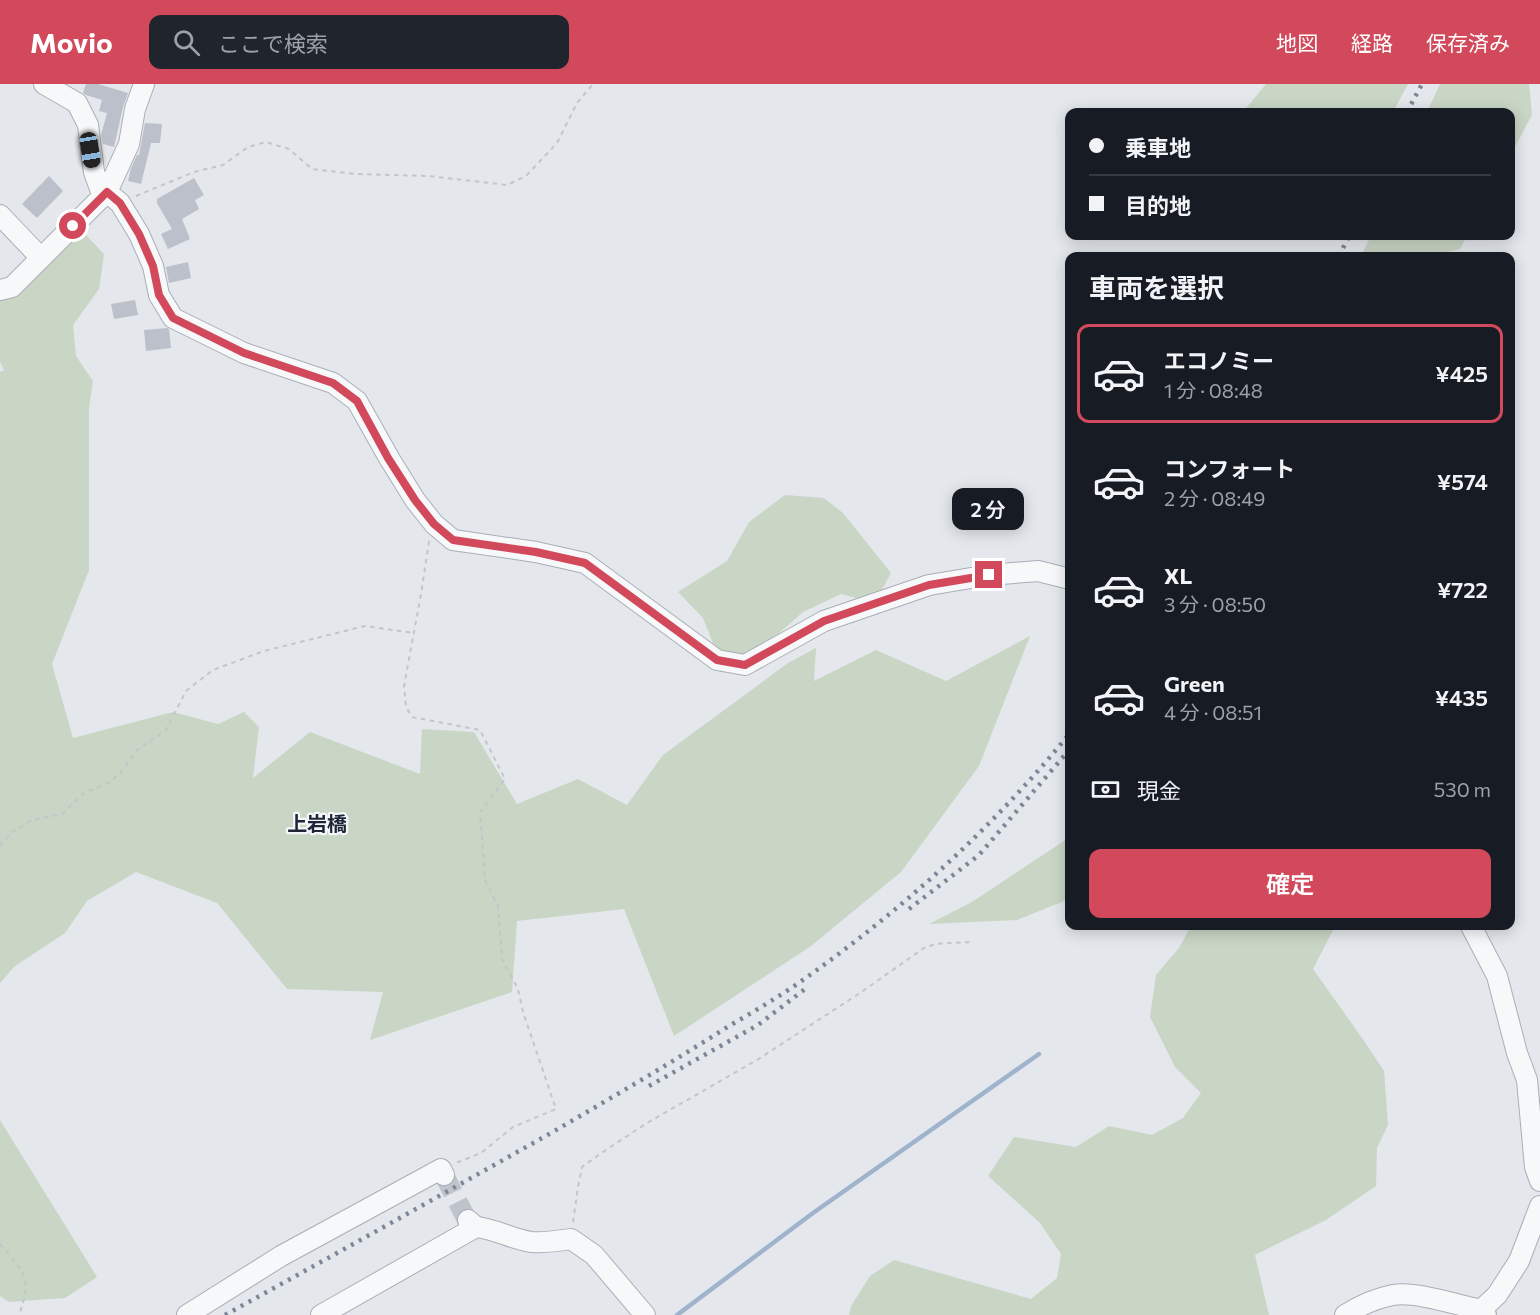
<!DOCTYPE html>
<html lang="ja">
<head>
<meta charset="utf-8">
<style>
	:root { --surface:#171b24; --page:#20242c; --text:#f1f3f6; --muted:#9ea1a6; --line:#363941; --accent:#d1495b }
	body { margin:0; font-family:Commissioner,"Noto Sans JP",sans-serif; background:var(--page); color:var(--text); height:100vh; display:flex; flex-direction:column; font-size:22px; white-space:nowrap }
	* { box-sizing:border-box; margin:0 }
	p { font-size:20px; color:var(--muted) }
	.icon { flex:none; width:33px; height:33px; fill:none; stroke:currentColor; stroke-width:2; stroke-linecap:round; stroke-linejoin:round }
	.map { position:relative; flex:1; overflow:hidden }
	.details { position:absolute; left:1065px; top:168px; width:450px; height:678px; display:flex; flex-direction:column; background:var(--surface); border-radius:12px; box-shadow:0 3px 15px #0003 }
	.details>* { flex:none }
	.hud { position:absolute; left:1065px; top:24px; width:450px; height:132px; border-radius:12px; box-shadow:0 3px 15px #0003; display:grid; align-content:center; height:132px; padding:0 24px; background:var(--surface) }
	.end { position:absolute; width:27px; height:27px; margin:-14px; border:8px solid #d1495b; background:#fff; box-shadow:0 0 0 3px #fff }
	.from { border-radius:50% }
	.bubble { position:absolute; height:42px; border-radius:12px; background:var(--surface); box-shadow:0 3px 15px #0003; font-size:20px; font-weight:600; line-height:42px; text-align:center }
	.car { position:absolute; width:18px; height:36px; margin:-18px -9px; border-radius:8px; box-shadow:0 0 4px 2px #0007; background:linear-gradient(#222 24%,#8ab4d8 0 40%,#222 0 76%,#8ab4d8 0 86%,#222 0) }
	.hud b { display:flex; align-items:center; gap:21px; height:57px; font-size:22px }
	.hud b+b { border-top:2px solid var(--line) }
	.hud i { width:15px; height:15px; background:var(--text) }
	ul { padding:0; list-style:none }
	li { display:flex; align-items:center; gap:18px; height:99px; margin:0 12px 9px; padding:0 12px; border:3px solid transparent; border-radius:12px }
	li div { flex:1 }
	li b { display:block; font-size:22px }
	li em { font-style:normal; font-weight:600 }
	li.active { border-color:var(--accent) }
	li>.icon { width:54px; height:54px; stroke-width:1.5 }
	h2 { padding:0 24px; font-size:27px; line-height:72px }
	.pay { display:flex; align-items:center; gap:15px; height:66px; padding:0 24px; font-size:22px }
	.pay p { margin-inline-start:auto }
	.button { display:flex; gap:12px; margin-top:auto; padding:12px 24px }
	.button a { flex:1; height:69px; border-radius:12px; background:var(--accent); color:#fff; font-size:24px; font-weight:600; line-height:69px; text-align:center }
	header { display:flex; align-items:center; gap:36px; box-sizing:border-box; height:84px; padding:0 30px; background:var(--accent); color:#fff }
	header strong { font-size:28px }
	nav { display:flex; gap:33px; margin-inline-start:auto; font-size:21px }
	.search { width:420px; height:54px; background:var(--page); display:flex; align-items:center; gap:15px; box-sizing:border-box; padding:0 21px; border-radius:12px; color:var(--muted); font-size:22px }
	.map>svg:first-child { display:block }
	.green { fill:#c9d6c5 }
	.lines { fill:none; stroke-linecap:round; stroke-linejoin:round }
	.stream { stroke:#9fb4cc; stroke-width:4.5 }
	.building { fill:#bbc0ca }
	.minor-tunnel { stroke:#bfc3cb; stroke-width:20; stroke-dasharray:20 10; stroke-linecap:butt }
	.minor-casing { stroke:#a9aeb7; stroke-width:22 }
	.path { stroke:#c2c5cb; stroke-width:2; stroke-dasharray:4.5 4.5; stroke-linecap:butt }
	.minor { stroke:#f7f8fa; stroke-width:20 }
	.rail { stroke:#7d8696; stroke-width:4.5; stroke-dasharray:3 6; stroke-linecap:butt }
	.route { stroke:#d1495b; stroke-width:8 }
	.labels { text-anchor:middle; stroke-width:4.5; stroke-linejoin:round; paint-order:stroke }
	.quarter-label { font-size:20px; font-weight:bold; fill:#1d2536; stroke:#f4f6f9 }
</style>
</head>
<body>
<header>
<strong>Movio</strong>
<div class="search"><svg class="icon" aria-label="search" viewBox="0 0 24 24"><circle cx="10" cy="10" r="6"/><path d="M15 15l6 6"/></svg>ここで検索</div>
<nav><a>地図</a><a>経路</a><a>保存済み</a></nav>
</header>
<div class="map">
<svg width="1540" height="1231" viewBox="0 0 1540 1231">
	<rect width="100%" height="100%" fill="#e4e7ec"/>
	<g class="green">
		<polygon points="1266,0 1408,0 1393,28 1243,28"/>
		<polygon points="1440,0 1529,0 1532,31 1511,70 1510,28 1427,28"/>
		<polygon points="85,150 104,170 99,205 73,241 76,272 93,297 89,324 89,486 52,580 73,654 173,628 218,640 244,628 259,643 253,694 310,648 420,690 422,645 474,648 517,720 578,695 627,721 663,671 788,579 816,564 814,597 876,566 946,597 1030,552 979,682 901,788 811,862 674,952 624,825 517,837 512,908 370,956 383,908 287,905 217,819 136,788 87,817 65,849 15,882 0,899 0,288 4,286 0,278 0,203"/>
		<polygon points="1371,152 1467,152 1460,165 1432,172 1361,172"/>
		<polygon points="785,411 824,414 843,429 891,489 879,511 860,515 841,510 803,528 750,575 716,567 703,534 678,508 727,477 749,438"/>
		<polygon points="1069,752 1069,815 1017,836 929,840 972,818 1067,755"/>
		<polygon points="1191,842 1335,842 1313,885 1362,954 1384,987 1388,1041 1377,1064 1376,1102 1326,1136 1255,1171 1269,1231 849,1231 851,1222 870,1192 894,1176 1031,1215 1057,1194 1061,1170 1040,1139 988,1092 1014,1053 1076,1063 1109,1042 1152,1051 1183,1034 1201,1009 1175,983 1150,933 1156,891 1179,864"/>
		<polygon points="0,1036 97,1193 65,1214 9,1218 0,1212"/>
	</g>
	<g class="lines">
		<polyline class="stream" points="677,1231 813,1129 1039,970"/>
	</g>
	<g class="building">
		<polygon points="86,0 98,0 128,9 123,23 114,63 103,60 101,51 107,29 99,27 102,16 86,11 83,9"/>
		<polygon points="145,39 162,40 160,59 151,59 141,100 128,97 131,84 137,71 139,71"/>
		<polygon points="49,92 63,107 37,134 22,120"/>
		<polygon points="194,94 204,111 195,116 199,125 182,135 190,155 168,165 161,150 172,145 157,119 157,115"/>
		<polygon points="188,178 191,194 169,199 166,183"/>
		<polygon points="135,216 138,231 114,235 111,220"/>
		<polygon points="167,244 169,245 171,264 146,267 144,246"/>
	</g>
	<g class="lines">
		<polyline class="minor-tunnel" points="444,1091 466,1134"/>
		<defs>
			<g id="minor">
				<polyline points="44,0 77,19 88,41 94,88 103,113"/>
				<polyline points="107,108 120,119 139,150 153,182 159,211 173,234 244,269 333,299 357,317 389,374 415,416 434,440 453,456 536,468 585,479 717,576 745,581 824,537 929,501 989,491 1038,487 1070,495"/>
				<polyline points="0,131 41,174"/>
				<polyline points="0,206 12,203 107,108 129,60 135,25 144,0"/>
				<polyline points="1471,842 1497,892 1517,969 1527,996 1535,1083 1540,1097"/>
				<path d="M476,1143c20,2 38,13 56,15 13,1 26,-1 39,-3l23,16 51,60"/>
				<polyline points="1481,1226 1497,1211 1519,1177 1540,1122"/>
				<polyline points="187,1231 281,1172 441,1085 444,1091"/>
				<polyline points="321,1231 476,1143 468,1136"/>
				<path d="M1345,1231c14,-9 32,-17 48,-20 22,-4 65,10 88,15l5,5"/>
			</g>
		</defs>
		<use href="#minor" class="minor-casing"/>
		<g class="path">
			<polyline points="136,112 194,88 223,81 248,63 266,58 289,65 312,85 355,90 429,92 507,101 526,92 557,59 577,19 593,0"/>
			<polyline points="429,457 421,510 404,602 406,623 412,633 480,646 505,695 480,728 485,796 498,822 502,875 518,905 523,928 556,1025 513,1043 481,1069 456,1079"/>
			<polyline points="0,762 12,748 32,736 62,730 84,709 110,698 122,687 137,666 166,646 186,607 213,586 264,567 365,542 414,549"/>
			<polyline points="573,1138 578,1103 582,1083 600,1070 647,1039 757,976 860,909 924,864 935,860 972,858"/>
			<path d="M0,1160c24,29 33,33 19,71"/>
		</g>
		<use href="#minor" class="minor"/>
		<g class="rail">
			<polyline points="1407,28 1422,0"/>
			<polyline points="1339,172 1349,152"/>
			<polyline points="909,825 979,771 1070,665"/>
			<polyline points="649,1002 758,941 809,902"/>
			<path d="M225,1231c109,-60 218,-121 326,-182 60,-35 120,-70 178,-107 24,-14 48,-28 71,-44 101,-71 192,-153 270,-249"/>
		</g>
	</g>
	<g class="lines">
		<polyline class="route" points="73,142 107,108 120,119 139,150 153,182 159,211 173,234 244,269 333,299 357,317 388,374 415,416 434,440 453,456 536,468 585,479 717,576 745,581 824,537 929,501 989,491"/>
	</g>
	<g class="labels">
		<g class="quarter-label">
			<text x="317" y="747">上岩橋</text>
		</g>
	</g>
</svg>
<i class="end from" style="left:73px;top:142px"></i>
<i class="end" style="left:989px;top:491px"></i>
<div class="bubble" style="left:952px;top:404px;width:72px">2 分</div>
<i class="car" style="left:90px;top:66px;rotate:171deg"></i>
<div class="hud">
<b><i class="from"></i>乗車地</b>
<b><i></i>目的地</b>
</div>
<section class="details">
<h2>車両を選択</h2>
<ul>
<li class="active"><svg class="icon" aria-label="car" viewBox="0 0 24 24"><path d="M5 17H2v-5l4-1 3-4h7l3 4 3 1v5h-3M9 17h6M6 11h13"/><circle cx="7" cy="17" r="2"/><circle cx="17" cy="17" r="2"/></svg><div><b>エコノミー</b><p>1 分 · 08:48</p></div><em>¥425</em></li>
<li><svg class="icon" aria-label="car" viewBox="0 0 24 24"><path d="M5 17H2v-5l4-1 3-4h7l3 4 3 1v5h-3M9 17h6M6 11h13"/><circle cx="7" cy="17" r="2"/><circle cx="17" cy="17" r="2"/></svg><div><b>コンフォート</b><p>2 分 · 08:49</p></div><em>¥574</em></li>
<li><svg class="icon" aria-label="car" viewBox="0 0 24 24"><path d="M5 17H2v-5l4-1 3-4h7l3 4 3 1v5h-3M9 17h6M6 11h13"/><circle cx="7" cy="17" r="2"/><circle cx="17" cy="17" r="2"/></svg><div><b>XL</b><p>3 分 · 08:50</p></div><em>¥722</em></li>
<li><svg class="icon" aria-label="car" viewBox="0 0 24 24"><path d="M5 17H2v-5l4-1 3-4h7l3 4 3 1v5h-3M9 17h6M6 11h13"/><circle cx="7" cy="17" r="2"/><circle cx="17" cy="17" r="2"/></svg><div><b>Green</b><p>4 分 · 08:51</p></div><em>¥435</em></li>
</ul>
<div class="pay"><svg class="icon" aria-label="cash" viewBox="0 0 24 24"><path d="M3 7h18v10H3z"/><circle cx="12" cy="12" r="2"/></svg>現金<p>530 m</p></div>
<div class="button"><a>確定</a></div>
</section>
</div>
</body>
</html>
